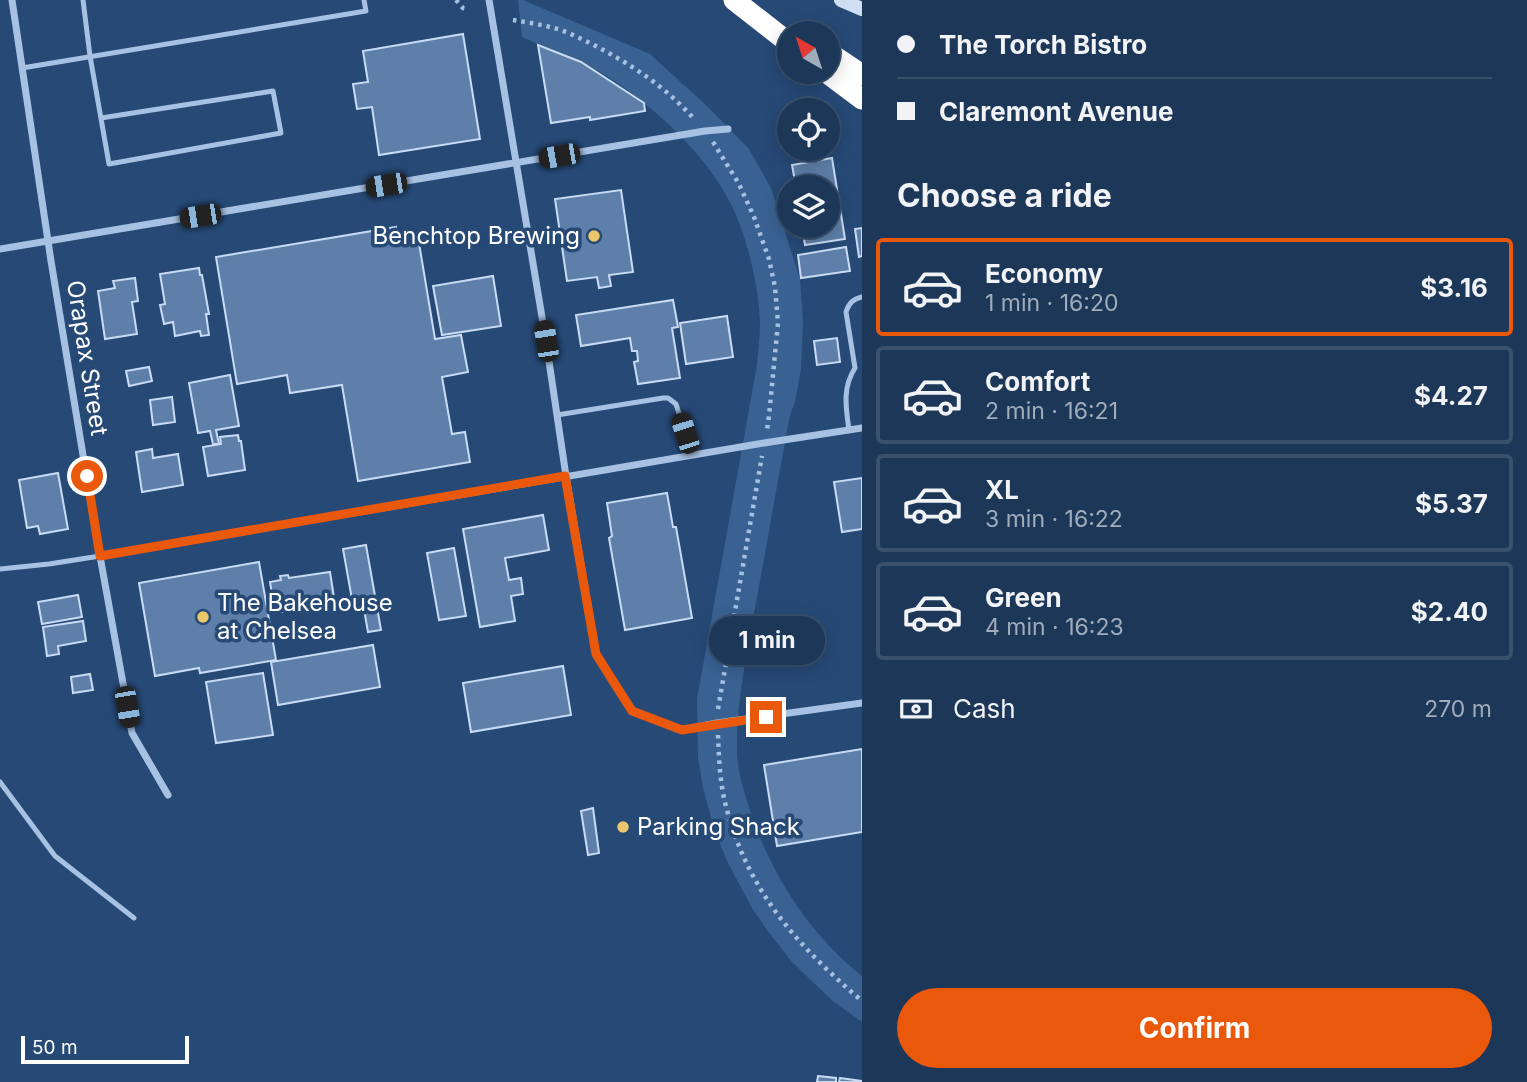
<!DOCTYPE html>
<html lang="en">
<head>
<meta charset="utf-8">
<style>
	:root { --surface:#1c3758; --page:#253f5e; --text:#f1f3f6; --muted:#a0acba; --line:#3a516e; --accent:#ea580c }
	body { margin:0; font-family:Inter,sans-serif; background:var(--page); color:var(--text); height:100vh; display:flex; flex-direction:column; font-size:26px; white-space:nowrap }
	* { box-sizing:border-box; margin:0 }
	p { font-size:23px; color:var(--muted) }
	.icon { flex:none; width:38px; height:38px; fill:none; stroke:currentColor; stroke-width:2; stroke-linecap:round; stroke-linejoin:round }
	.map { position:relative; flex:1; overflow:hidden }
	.side { display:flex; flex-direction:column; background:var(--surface); width:665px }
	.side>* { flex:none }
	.guide { display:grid; align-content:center; height:154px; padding:0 35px; background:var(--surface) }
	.needle { width:46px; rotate:321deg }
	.tools { position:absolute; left:777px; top:21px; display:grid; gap:14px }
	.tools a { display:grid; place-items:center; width:63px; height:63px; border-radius:50%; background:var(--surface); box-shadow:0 4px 18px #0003,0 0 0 2px var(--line); font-size:35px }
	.scale { position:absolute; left:21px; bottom:18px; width:168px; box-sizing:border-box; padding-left:7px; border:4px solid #fff; border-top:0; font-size:19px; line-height:24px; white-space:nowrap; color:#fff; -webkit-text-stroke:5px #264976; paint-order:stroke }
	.end { position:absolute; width:32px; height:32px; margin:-16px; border:9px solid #ea580c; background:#fff; box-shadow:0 0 0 4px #fff }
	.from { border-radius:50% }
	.bubble { position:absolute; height:49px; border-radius:24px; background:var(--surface); box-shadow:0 4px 18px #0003,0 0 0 2px var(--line); font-size:23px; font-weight:700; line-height:49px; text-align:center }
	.car { position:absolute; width:21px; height:42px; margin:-21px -10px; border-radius:9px; box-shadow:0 0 5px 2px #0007; background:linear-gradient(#222 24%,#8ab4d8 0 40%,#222 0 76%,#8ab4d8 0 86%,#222 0) }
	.guide b { display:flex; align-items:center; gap:24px; height:66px; font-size:26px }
	.guide b+b { border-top:2px solid var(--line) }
	.guide i { width:18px; height:18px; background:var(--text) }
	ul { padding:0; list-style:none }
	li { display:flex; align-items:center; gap:21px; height:98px; margin:0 14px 10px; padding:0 21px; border:4px solid var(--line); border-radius:7px }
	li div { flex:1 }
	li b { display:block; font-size:26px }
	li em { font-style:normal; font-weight:700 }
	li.current { border-color:var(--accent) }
	li>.icon { width:63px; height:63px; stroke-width:1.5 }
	h2 { padding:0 35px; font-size:32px; line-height:84px }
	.pay { display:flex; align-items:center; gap:18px; height:77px; padding:0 35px; font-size:26px }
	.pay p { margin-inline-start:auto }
	.action { display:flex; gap:14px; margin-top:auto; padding:14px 35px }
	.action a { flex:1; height:80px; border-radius:42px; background:var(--accent); color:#fff; font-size:28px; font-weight:700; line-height:80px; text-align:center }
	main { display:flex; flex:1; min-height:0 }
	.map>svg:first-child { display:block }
	.green { fill:#396293 }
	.building { fill:#5e7fa9; stroke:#c9dbf2; stroke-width:2 }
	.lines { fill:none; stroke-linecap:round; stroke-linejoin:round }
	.path { stroke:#a7c1e2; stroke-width:4.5; stroke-dasharray:3.5 5; stroke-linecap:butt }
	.lane { stroke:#a7c1e2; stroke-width:5 }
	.street { stroke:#a7c1e2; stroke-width:7 }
	.secondary { stroke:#cfdef3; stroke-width:14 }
	.highway { stroke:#fff; stroke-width:21 }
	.route { stroke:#ea580c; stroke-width:9 }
	.poi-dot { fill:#ebc76c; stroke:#264976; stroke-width:2.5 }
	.labels { text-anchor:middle; stroke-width:7; stroke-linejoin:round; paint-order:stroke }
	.poi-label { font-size:24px; fill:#fff; stroke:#264976; text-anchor:start }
	.street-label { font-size:24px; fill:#fff; stroke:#264976 }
</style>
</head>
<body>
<main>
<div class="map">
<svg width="862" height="1082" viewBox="0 0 862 1082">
	<rect width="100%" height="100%" fill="#264976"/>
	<path class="green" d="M518,0h5l127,54 58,53 41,42 22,39 29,91 3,43 -2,47 -6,33 -5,13c-12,64 -23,129 -35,193 -8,47 -19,94 -18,142 0,19 6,39 12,57 21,66 59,126 113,169v46l-28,-20 -19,-18 -23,-22 -25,-32 -15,-22 -24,-45 -13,-31 -12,-44 -5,-30 -1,-59 60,-334c1,-14 3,-28 3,-42 -1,-37 -13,-86 -29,-119 -25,-50 -79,-100 -126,-129 -26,-16 -55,-26 -83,-38z"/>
	<g class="building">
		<polygon points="463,34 480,139 379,155 372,107 357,109 353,84 368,82 363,51"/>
		<polygon points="538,45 581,62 644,103 645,111 590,120 590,117 551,123"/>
		<polygon points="832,158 845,239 805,245 802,226 828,226 828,187 796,187 792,165"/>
		<polygon points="621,190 633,272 609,275 611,286 599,288 597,277 567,281 555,199"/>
		<polygon points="396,227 398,240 418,237 435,339 461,335 468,372 442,377 452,434 465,432 470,462 358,481 342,385 290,393 287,375 237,384 216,257"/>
		<polygon points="862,228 862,256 859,257 855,229"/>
		<polygon points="846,247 850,271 801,278 798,255"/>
		<polygon points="199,268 200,275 202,275 209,314 206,314 209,335 201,336 200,331 175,336 173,322 164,324 160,305 165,304 160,274"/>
		<polygon points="493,276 501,326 442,335 433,286"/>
		<polygon points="135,278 138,301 132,302 137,334 105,339 98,291 115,288 113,281"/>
		<polygon points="673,300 678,327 672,328 680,378 638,384 634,362 638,361 637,351 632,351 630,338 581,346 576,315"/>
		<polygon points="727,316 733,357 686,364 680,323"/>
		<polygon points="837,338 840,362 817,365 814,341"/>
		<polygon points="149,367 152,381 129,386 126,371"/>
		<polygon points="230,375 239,426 216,430 219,444 213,444 210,431 198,433 189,383"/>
		<polygon points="172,397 175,422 153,425 150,400"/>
		<polygon points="238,435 239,441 241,441 245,470 208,476 203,447 221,444 220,437"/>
		<polygon points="152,449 153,458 178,454 183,485 142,492 136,452"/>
		<polygon points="58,473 68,529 40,534 38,526 27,528 19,480"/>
		<polygon points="862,478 862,529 842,532 834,482"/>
		<polygon points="667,493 673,527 676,527 692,618 625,630 609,538 612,536 607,503"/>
		<polygon points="543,515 549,550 505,558 509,580 521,578 523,594 511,596 515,621 480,627 463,529"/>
		<polygon points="366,545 381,630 368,632 363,604 353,605 343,549"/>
		<polygon points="454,548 466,616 439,620 427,553"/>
		<polygon points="259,562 276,660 200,673 199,668 155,676 139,583"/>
		<polygon points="330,572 335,604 275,613 270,582 281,580 280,576 288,575 289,578"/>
		<polygon points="78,595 82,617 42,624 38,602"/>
		<polygon points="83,621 86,641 58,646 59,654 47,656 43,627"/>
		<polygon points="373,645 380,687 278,705 271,662"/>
		<polygon points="563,666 571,715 471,732 463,683"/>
		<polygon points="263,673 273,735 216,743 206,682"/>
		<polygon points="90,674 93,690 73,693 71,677"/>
		<polygon points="862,749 862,832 777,846 764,765"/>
		<polygon points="593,808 599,853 588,855 581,811"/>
		<polygon points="818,1076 836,1078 836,1082 817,1082"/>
		<polygon points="840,1078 862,1081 862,1082 839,1082"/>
	</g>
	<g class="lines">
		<g class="path">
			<polyline points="456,0 463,8 468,9"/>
			<path d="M513,20c12,2 25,4 37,7 14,3 27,10 40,16 39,20 75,43 104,76"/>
			<polyline points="713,142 739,184 754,217 769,259 775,287 778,323 769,416 767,430"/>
			<polyline points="718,709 762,456"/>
			<path d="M718,735c1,25 2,51 9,75 22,83 72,137 135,191"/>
		</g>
		<g class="lane">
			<polyline points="83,0 90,56 109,164 281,133 273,91 101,118"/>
			<polyline points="22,68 366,11 364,0"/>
			<polyline points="557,415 663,398 668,398 676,404 685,433 694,455"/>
			<path d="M849,430c-3,-22 -7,-42 6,-62l-9,-56c3,-9 7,-13 16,-15"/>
			<polyline points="0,569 49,564 100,556"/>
			<polyline points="0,782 55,856 134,918"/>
		</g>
		<g class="street">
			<polyline points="12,0 51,261 96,534 132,733 168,795"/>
			<polyline points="489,0 546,341 566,476 596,654 632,711 682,730 717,723 862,703"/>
			<polyline points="0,249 705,131 728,129"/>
			<polyline points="100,556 764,443 862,428"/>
		</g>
		<polyline class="secondary" points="841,0 862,9"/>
		<g class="highway">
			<polyline points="734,0 789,43"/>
			<polyline points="828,52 862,75"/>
			<polyline points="826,72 862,99"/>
		</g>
	</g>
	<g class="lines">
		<polyline class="route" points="87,476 100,556 565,476 596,654 632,711 682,730 766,717"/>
	</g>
	<g class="poi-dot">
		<circle cx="594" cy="236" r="7"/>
		<circle cx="203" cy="617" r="7"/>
		<circle cx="623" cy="827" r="7"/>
	</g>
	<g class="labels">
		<g class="poi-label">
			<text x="580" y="244" text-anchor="end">Benchtop Brewing</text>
			<text x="217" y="611">The Bakehouse<tspan x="217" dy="28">at Chelsea</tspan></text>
			<text x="637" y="835">Parking Shack</text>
		</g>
		<g class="street-label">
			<text transform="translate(87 358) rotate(81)" y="8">Orapax Street</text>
		</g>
	</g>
</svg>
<div class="tools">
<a><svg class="needle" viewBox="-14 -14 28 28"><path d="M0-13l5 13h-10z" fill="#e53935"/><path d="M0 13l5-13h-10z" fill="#a0acba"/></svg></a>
<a><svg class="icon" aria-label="locate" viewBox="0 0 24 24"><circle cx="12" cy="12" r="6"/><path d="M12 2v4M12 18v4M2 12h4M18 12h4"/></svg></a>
<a><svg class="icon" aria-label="layers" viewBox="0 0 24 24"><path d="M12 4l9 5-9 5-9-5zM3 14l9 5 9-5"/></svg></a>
</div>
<div class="scale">50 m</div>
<i class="end from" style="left:87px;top:476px"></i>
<i class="end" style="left:766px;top:717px"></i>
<div class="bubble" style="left:709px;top:616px;width:116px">1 min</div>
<i class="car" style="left:559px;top:156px;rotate:260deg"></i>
<i class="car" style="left:386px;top:185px;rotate:261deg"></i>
<i class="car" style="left:200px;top:216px;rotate:261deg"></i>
<i class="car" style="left:546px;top:341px;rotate:351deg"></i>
<i class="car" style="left:685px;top:433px;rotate:342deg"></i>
<i class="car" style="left:127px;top:707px;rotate:170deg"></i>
</div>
<section class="side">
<div class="guide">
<b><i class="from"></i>The Torch Bistro</b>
<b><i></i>Claremont Avenue</b>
</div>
<h2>Choose a ride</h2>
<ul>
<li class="current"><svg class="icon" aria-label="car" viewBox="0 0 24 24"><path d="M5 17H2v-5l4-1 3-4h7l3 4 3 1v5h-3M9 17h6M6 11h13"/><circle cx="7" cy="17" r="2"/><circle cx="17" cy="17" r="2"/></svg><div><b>Economy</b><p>1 min · 16:20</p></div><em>$3.16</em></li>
<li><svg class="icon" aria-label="car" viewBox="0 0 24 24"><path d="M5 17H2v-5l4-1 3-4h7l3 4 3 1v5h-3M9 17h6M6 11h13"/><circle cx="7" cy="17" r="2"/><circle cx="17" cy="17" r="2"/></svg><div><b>Comfort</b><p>2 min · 16:21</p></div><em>$4.27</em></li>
<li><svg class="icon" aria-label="car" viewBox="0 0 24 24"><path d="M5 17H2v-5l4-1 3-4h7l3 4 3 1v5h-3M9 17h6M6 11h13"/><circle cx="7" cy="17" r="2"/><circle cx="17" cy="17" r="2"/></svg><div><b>XL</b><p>3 min · 16:22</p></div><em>$5.37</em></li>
<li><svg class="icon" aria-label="car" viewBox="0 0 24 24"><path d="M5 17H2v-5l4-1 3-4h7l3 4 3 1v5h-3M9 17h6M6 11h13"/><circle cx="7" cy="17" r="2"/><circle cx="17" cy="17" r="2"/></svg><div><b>Green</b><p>4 min · 16:23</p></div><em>$2.40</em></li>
</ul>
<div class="pay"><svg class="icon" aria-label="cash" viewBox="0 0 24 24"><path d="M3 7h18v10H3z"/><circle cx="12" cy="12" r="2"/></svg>Cash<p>270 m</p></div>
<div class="action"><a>Confirm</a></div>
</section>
</main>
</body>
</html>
